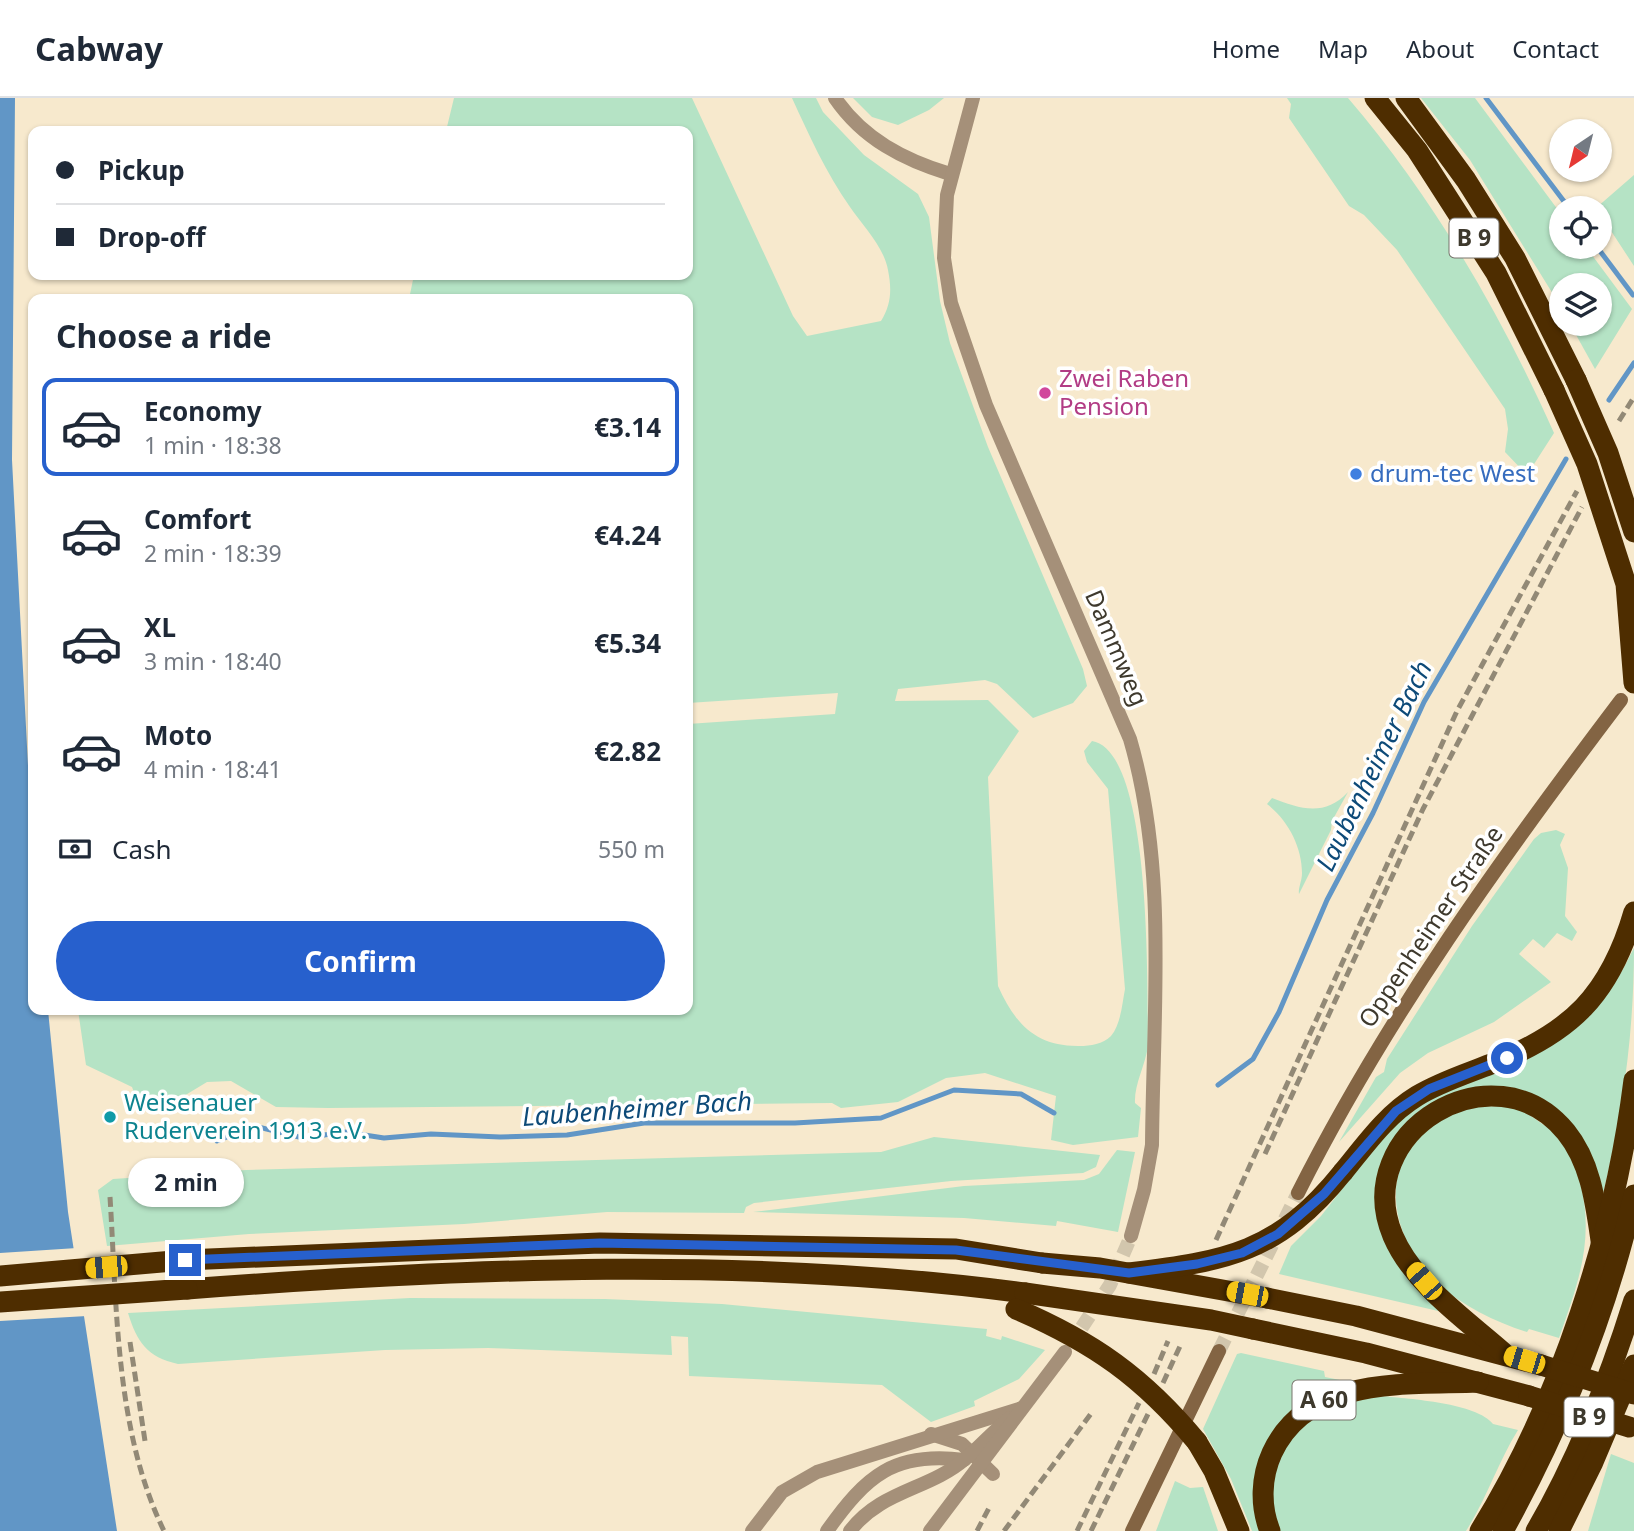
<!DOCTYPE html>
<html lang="en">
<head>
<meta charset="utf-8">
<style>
	:root { --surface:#fff; --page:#f2f2f3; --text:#1f2937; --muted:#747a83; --line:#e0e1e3; --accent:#2760cd }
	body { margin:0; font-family:"Noto Sans",sans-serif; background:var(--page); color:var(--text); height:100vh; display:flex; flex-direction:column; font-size:26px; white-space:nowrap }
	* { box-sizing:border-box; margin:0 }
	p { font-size:23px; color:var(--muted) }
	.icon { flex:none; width:38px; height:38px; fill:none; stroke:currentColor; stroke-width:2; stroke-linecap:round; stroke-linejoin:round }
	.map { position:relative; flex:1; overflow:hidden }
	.drawer { position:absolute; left:28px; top:196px; width:665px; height:721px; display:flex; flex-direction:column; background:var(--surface); border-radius:14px; box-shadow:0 2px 5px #0004 }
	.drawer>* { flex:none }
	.banner { position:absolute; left:28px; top:28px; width:665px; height:154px; border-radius:14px; box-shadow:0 2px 5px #0004; display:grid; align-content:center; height:154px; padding:0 28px; background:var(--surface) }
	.needle { width:46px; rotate:215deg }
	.fabs { position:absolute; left:1549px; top:21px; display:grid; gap:14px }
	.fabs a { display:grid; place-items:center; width:63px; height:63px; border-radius:50%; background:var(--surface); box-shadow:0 2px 5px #0004; font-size:35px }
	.end { position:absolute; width:32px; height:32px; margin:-16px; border:9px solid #2760cd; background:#fff; box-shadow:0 0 0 4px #fff }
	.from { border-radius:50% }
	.bubble { position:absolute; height:49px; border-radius:24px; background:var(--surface); box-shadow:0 2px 5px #0004; font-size:23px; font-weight:700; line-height:49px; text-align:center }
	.car { position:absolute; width:21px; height:42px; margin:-21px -10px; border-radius:9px; box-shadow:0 0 5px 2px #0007; background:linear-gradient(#f5c518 24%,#345 0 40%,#f5c518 0 76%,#345 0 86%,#f5c518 0) }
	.banner b { display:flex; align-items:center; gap:24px; height:66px; font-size:26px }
	.banner b+b { border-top:2px solid var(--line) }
	.banner i { width:18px; height:18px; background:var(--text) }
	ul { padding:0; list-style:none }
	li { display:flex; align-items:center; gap:21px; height:98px; margin:0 14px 10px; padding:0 14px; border:4px solid transparent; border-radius:14px }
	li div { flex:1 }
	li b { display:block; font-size:26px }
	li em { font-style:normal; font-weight:700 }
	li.current { border-color:var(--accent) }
	li>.icon { width:63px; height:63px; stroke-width:1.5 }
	h2 { padding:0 28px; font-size:32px; line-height:84px }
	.pay { display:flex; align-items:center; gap:18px; height:77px; padding:0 28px; font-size:26px }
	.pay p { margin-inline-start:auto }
	.primary-button { display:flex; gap:14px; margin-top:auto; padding:14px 28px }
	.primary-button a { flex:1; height:80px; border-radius:42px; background:var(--accent); color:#fff; font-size:28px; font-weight:700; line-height:80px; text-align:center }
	header { display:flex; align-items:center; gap:42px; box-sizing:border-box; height:98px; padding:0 35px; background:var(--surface); border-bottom:2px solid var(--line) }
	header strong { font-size:33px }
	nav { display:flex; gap:38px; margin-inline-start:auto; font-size:24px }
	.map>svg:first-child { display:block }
	.green { fill:#b5e3c5 }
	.water { fill:#6196c6 }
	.pier { fill:#f7e9cd }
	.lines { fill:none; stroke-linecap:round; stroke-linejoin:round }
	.stream { stroke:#6196c6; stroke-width:5 }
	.street-tunnel { stroke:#d2c6ad; stroke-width:14; stroke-dasharray:14 7; stroke-linecap:butt }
	.secondary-tunnel { stroke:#d2c6ad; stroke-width:14; stroke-dasharray:14 7; stroke-linecap:butt }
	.street { stroke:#a59079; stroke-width:14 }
	.secondary { stroke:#836443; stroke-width:14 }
	.highway { stroke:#4e2d00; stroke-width:21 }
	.rail { stroke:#928976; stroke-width:5; stroke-dasharray:10 5; stroke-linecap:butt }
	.highway-bridge { stroke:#4e2d00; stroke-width:21 }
	.route { stroke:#2760cd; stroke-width:9 }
	.hotel-dot { fill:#d1479c; stroke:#fff; stroke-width:2.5 }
	.shop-dot { fill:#3f7fe0; stroke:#fff; stroke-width:2.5 }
	.culture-dot { fill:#0f9aa8; stroke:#fff; stroke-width:2.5 }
	.labels { text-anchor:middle; stroke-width:7; stroke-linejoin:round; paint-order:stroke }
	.shield { fill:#fff; stroke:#78746c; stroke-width:2 }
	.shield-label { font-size:23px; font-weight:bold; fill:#3e392d }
	.hotel-label { font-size:24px; fill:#b23c85; stroke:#fff; text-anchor:start }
	.shop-label { font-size:24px; fill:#366cbe; stroke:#fff; text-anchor:start }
	.street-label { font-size:24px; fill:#3e392d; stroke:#fff }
	.culture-label { font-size:24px; fill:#0d838f; stroke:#fff; text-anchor:start }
	.water-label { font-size:26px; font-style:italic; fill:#0d4a78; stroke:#fff }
</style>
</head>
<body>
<header>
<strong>Cabway</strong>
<nav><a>Home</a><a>Map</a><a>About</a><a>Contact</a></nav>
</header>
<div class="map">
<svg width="1634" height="1433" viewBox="0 0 1634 1433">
	<rect width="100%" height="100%" fill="#f7e9cd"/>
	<g class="green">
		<path d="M454,0h238l101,218 14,20 74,-15c10,-16 11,-31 7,-51 -4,-23 -25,-44 -38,-63 -24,-34 -41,-72 -58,-109h24l7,14 41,43 54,39 11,23 11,84 10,42 38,104 95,222 4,17 -14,17 -40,15 -36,-34 -12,-4 -87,9 -3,12 93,-1 31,31 -31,46 10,209c17,38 38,61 82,60 10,0 23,-2 31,-10 10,-12 11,-32 14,-47l-17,-200 -21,-27 -3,-11 8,-10c61,10 55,252 56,305 -3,20 -14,39 -13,57l6,5 -3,29 -65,8 -22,-5 5,-44 -71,-23 -39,5 -48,24 -57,6 -9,-5 -504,5 -52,-1 -45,-26 -24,1 -33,20 -37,-2 -5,-13 -46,-22 -8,-55h610v-286l147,-10 3,-21 -150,10v-404h-279l5,-24h274v-144h-242z"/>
		<polygon points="853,0 944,0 929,12 898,27 872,19"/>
		<path d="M1287,0h61c85,99 153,216 206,335l-27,42 -22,-23 3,-23 -3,-20 -108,-159 -33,-35 -15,-9 -60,-88 2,-14z"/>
		<polygon points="1421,0 1475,0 1561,116 1561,149 1586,149 1632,211 1595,271 1570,226 1600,226 1600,187 1561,187 1561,209 1470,62"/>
		<polygon points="1634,77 1634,168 1600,116 1600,110 1596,110"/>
		<path d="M1348,694l-16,29 -1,9 -32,64c-1,-6 3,-13 3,-21 0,-26 -14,-53 -35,-69l5,-6c28,11 53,19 76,-6z"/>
		<polygon points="1556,732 1565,736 1560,747 1568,770 1565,818 1577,834 1572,843 1557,835 1544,850 1533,841 1519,856 1551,884 1494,924 1428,955 1400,975 1339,1044 1376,979 1384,974 1387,961 1472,828 1534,741 1541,735"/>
		<path d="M1634,850c0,84 -11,164 -31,246l-25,-60 -111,-44 -33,12 -57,98 74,114 -172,-40 12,-28 30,-30 69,-88 43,-33 65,-26 124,-98z"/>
		<path d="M1474,1008c12,1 26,-1 37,2 13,2 23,10 33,17 21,13 30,34 36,57 15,57 -2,102 -21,156l-30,-9 -2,3c-32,-10 -64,-26 -89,-48 -42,-39 -62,-108 -15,-150 7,-5 13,-13 21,-17 9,-5 20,-7 30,-11z"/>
		<polygon points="934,1039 1100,1057 1096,1069 1083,1075 951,1083 754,1105 746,1109 744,1115 607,1114 464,1126 249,1136 107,1148 98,1092 113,1081 246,1072 881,1054"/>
		<polygon points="1117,1052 1135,1054 1118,1134 1057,1123 1056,1128 964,1120 753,1114 964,1088 1084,1082 1099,1076"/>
		<path d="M410,1200l195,1 117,5 265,25 -1,7 15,4 1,-4 43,14 -26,29 -45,22 1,5 -44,16 -49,-37 -193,-9 -1,-39 -17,-1 1,19 -184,-7 -103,2 -207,14c-31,-7 -41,-22 -50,-51z"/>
		<polygon points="1241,1255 1324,1273 1325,1279 1345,1283 1286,1318 1261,1433 1252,1433 1231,1381 1203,1331 1237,1256"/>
		<path d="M1382,1298c28,3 95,7 111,28l25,6c-20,32 -31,68 -52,101h-188c-24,-83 28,-125 104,-135z"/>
		<polygon points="1611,1356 1634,1365 1634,1433 1588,1433"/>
		<polygon points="1175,1383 1190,1390 1203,1389 1218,1433 1156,1433"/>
	</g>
	<polygon class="water" points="0,0 15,0 12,362 33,763 33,912 48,912 68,1114 117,1433 0,1433"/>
	<polygon class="pier" points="77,1150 87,1218 0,1223 0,1155"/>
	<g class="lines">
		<g class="stream">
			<polyline points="1486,0 1569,110"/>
			<polyline points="1597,149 1633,197"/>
			<polyline points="1609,302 1634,265"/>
			<polyline points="1218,987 1253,961 1279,914 1327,802 1373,715 1424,604 1566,361"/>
			<polyline points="217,1043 254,1028 303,1040 345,1034 384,1040 431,1036 500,1039 567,1037 644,1025 795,1025 881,1020 954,992 1021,996 1054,1015"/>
		</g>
		<polyline class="street-tunnel" points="1070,1247 1110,1187 1131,1138"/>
		<polyline class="secondary-tunnel" points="1219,1253 1298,1095"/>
		<g class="street">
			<path d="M835,0c28,41 69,62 115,76"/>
			<path d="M973,0l-26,97 -3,63 7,45 35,102 144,334c38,130 23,271 22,406l-8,45 -13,46"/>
			<polyline points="931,1336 962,1346 993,1376"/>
			<polyline points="752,1433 782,1394 817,1374 1022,1310"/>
			<path d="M827,1433c39,-55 67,-80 137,-71"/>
			<path d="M850,1433c31,-41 79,-41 115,-72 16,-13 29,-29 45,-41"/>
			<polyline points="930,1433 1065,1254"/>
		</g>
		<g class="secondary">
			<path d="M1298,1095c89,-177 204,-336 323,-493"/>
			<polyline points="1132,1433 1219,1253"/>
		</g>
		<g class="highway">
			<polyline points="1375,0 1417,52 1496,175 1554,292"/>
			<polyline points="1406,0 1466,82 1515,160 1576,282"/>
			<path d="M1343,1074c23,-28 43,-57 74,-76 23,-14 49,-22 74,-32 80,-31 119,-69 143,-152"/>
			<polyline points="185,1162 600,1145 956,1151 1042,1165"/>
			<path d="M187,1191c278,-21 561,-33 838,4"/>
			<polyline points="1267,1200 1356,1218 1541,1267"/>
			<polyline points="1253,1231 1366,1255 1529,1298"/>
			<path d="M1506,1257c-38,-34 -92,-70 -113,-119 -44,-104 101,-192 173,-104 26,32 30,75 36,115"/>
			<polyline points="1197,1344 1214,1373 1239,1433"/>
			<path d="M1270,1433c-10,-25 -9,-54 2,-78 36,-78 134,-68 206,-71"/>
			<path d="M1480,1433c81,-131 135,-299 154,-451"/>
			<path d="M1503,1433c58,-105 104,-219 131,-336"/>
			<path d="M1536,1433c40,-69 74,-154 98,-231"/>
			<polyline points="1559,1433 1593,1364 1634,1267"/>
		</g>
		<g class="rail">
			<polyline points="1619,323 1634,299"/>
			<polyline points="1265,1056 1423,711 1582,409"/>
			<path d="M110,1099c7,110 5,233 54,334"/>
			<polyline points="1216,1142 1457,613 1577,393"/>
			<polyline points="130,1244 145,1343"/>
			<polyline points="1154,1276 1168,1243"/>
			<polyline points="1163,1285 1181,1246"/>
			<polyline points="977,1433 990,1408"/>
			<polyline points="1004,1433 1093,1313"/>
			<polyline points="1077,1433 1139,1305"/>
			<polyline points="1091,1433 1149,1314"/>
		</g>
		<g class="highway-bridge">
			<polyline points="1576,282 1608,355 1634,434"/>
			<polyline points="1554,292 1587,366 1626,486 1634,585"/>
			<polyline points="1042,1165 1100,1170 1267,1200"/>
			<path d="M1129,1175c97,-12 149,-20 214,-101"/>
			<polyline points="0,1178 185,1162"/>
			<polyline points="1025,1195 1211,1222 1253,1231"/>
			<polyline points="0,1204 187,1191"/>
			<path d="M1016,1211c77,33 127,68 181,133"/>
			<polyline points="1541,1267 1634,1296"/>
			<polyline points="1529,1298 1629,1329"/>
		</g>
	</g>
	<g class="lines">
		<polyline class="route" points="185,1162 600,1145 956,1152 1129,1175 1197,1166 1242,1155 1278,1136 1324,1096 1396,1013 1429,991 1507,960"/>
	</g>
	<circle class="hotel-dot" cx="1045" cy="295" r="7"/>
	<circle class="shop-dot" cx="1356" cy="376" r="7"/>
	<circle class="culture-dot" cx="110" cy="1019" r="7"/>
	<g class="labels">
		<g class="shield">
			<rect x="1449.5" y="120.5" width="49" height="39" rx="5"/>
			<rect x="1292.5" y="1282.5" width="63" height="39" rx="5"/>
			<rect x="1564.5" y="1299.5" width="49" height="39" rx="5"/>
		</g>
		<g class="shield-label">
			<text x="1474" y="148">B 9</text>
			<text x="1324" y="1310">A 60</text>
			<text x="1589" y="1327">B 9</text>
		</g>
		<g class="hotel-label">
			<text x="1059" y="289">Zwei Raben<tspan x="1059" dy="28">Pension</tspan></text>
		</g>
		<g class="shop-label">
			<text x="1370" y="384">drum-tec West</text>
		</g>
		<g class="street-label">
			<text transform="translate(1116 550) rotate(67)" y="8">Dammweg</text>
			<text transform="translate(1431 829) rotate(-56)" y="8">Oppenheimer Straße</text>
		</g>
		<g class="culture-label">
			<text x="124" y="1013">Weisenauer<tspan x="124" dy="28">Ruderverein 1913 e.V.</tspan></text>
		</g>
		<g class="water-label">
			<text transform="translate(1374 668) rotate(-64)" y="9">Laubenheimer Bach</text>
			<text transform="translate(637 1011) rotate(-4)" y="9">Laubenheimer Bach</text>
		</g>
	</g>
</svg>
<div class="fabs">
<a><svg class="needle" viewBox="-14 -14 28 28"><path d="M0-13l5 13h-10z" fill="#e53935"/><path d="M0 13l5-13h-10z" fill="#747a83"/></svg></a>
<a><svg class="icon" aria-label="locate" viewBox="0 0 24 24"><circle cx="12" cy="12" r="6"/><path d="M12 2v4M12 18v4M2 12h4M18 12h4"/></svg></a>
<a><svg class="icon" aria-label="layers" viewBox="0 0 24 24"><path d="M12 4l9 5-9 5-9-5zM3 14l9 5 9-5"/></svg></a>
</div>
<i class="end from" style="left:1507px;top:960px"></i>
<i class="end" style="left:185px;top:1162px"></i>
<div class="bubble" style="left:128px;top:1060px;width:116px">2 min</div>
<i class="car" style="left:106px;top:1169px;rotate:265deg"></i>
<i class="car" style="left:1424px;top:1183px;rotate:319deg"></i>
<i class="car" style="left:1247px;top:1196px;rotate:281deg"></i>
<i class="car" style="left:1524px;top:1262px;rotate:287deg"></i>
<div class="banner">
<b><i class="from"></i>Pickup</b>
<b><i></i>Drop-off</b>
</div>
<section class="drawer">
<h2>Choose a ride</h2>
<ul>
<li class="current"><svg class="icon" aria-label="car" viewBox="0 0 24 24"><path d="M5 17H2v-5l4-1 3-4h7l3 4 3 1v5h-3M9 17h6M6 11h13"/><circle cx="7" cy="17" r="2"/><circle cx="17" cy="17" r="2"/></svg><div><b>Economy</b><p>1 min · 18:38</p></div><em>€3.14</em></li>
<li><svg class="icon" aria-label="car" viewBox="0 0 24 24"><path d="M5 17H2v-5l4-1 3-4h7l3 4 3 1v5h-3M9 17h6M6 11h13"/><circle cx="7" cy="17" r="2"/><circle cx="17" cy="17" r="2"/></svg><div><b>Comfort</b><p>2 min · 18:39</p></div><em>€4.24</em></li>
<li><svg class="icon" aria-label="car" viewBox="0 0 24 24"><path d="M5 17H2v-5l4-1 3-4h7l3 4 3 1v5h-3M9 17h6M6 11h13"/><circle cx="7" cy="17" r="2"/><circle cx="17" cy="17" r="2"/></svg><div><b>XL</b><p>3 min · 18:40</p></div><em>€5.34</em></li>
<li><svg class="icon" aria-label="car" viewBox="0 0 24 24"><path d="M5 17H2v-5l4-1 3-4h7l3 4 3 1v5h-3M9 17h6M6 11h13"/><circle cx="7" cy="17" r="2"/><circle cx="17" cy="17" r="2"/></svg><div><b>Moto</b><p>4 min · 18:41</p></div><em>€2.82</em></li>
</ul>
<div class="pay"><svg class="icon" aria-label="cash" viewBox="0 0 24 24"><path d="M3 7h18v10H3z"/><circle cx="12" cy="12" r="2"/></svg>Cash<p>550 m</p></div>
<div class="primary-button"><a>Confirm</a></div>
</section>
</div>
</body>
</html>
